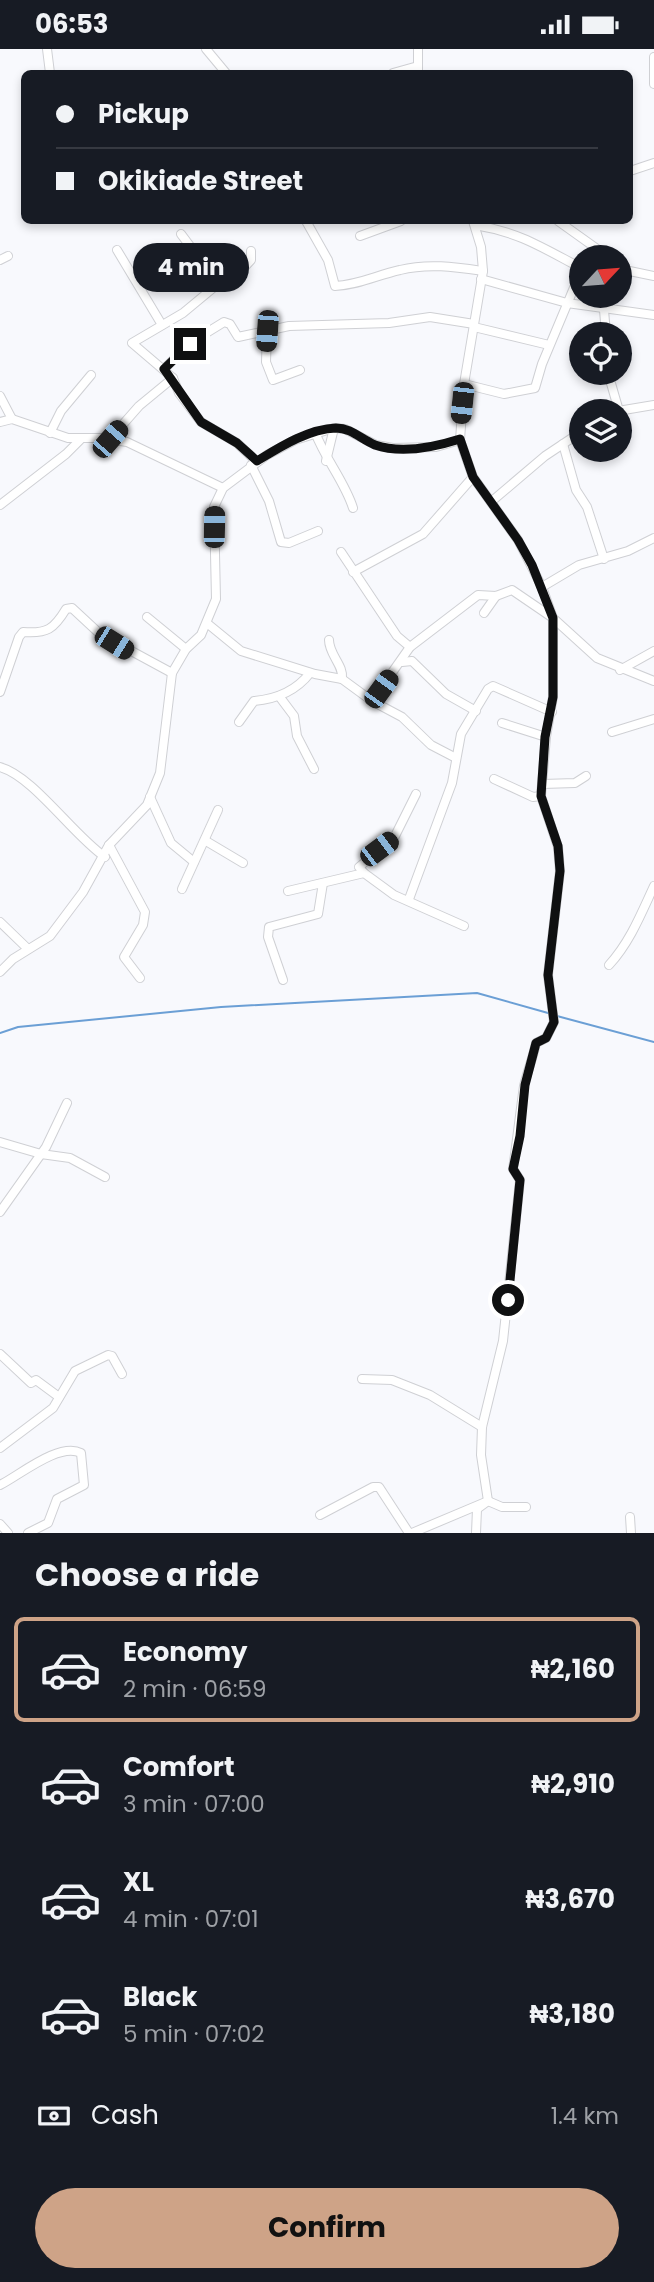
<!DOCTYPE html>
<html lang="en">
<head>
<meta charset="utf-8">
<style>
	:root { --surface:#171b24; --page:#20242c; --text:#f1f3f6; --muted:#9ea1a6; --line:#363941; --accent:#cea387 }
	body { margin:0; font-family:Poppins,sans-serif; background:var(--page); color:var(--text); height:100vh; display:flex; flex-direction:column; font-size:26px; white-space:nowrap }
	* { box-sizing:border-box; margin:0 }
	p { font-size:23px; color:var(--muted) }
	.icon { flex:none; width:38px; height:38px; fill:none; stroke:currentColor; stroke-width:2; stroke-linecap:round; stroke-linejoin:round }
	.map { position:relative; height:1484px; overflow:hidden }
	.drawer { display:flex; flex-direction:column; background:var(--surface); flex:1 }
	.drawer>* { flex:none }
	.banner { position:absolute; left:21px; top:21px; width:612px; height:154px; border-radius:10px; box-shadow:0 4px 10px #0003; display:grid; align-content:center; height:154px; padding:0 35px; background:var(--surface) }
	.needle { width:46px; rotate:64deg }
	.fabs { position:absolute; left:569px; top:196px; display:grid; gap:14px }
	.fabs a { display:grid; place-items:center; width:63px; height:63px; border-radius:50%; background:var(--surface); box-shadow:0 4px 10px #0003; font-size:35px }
	.end { position:absolute; width:32px; height:32px; margin:-16px; border:9px solid #0f1011; background:#fff; box-shadow:0 0 0 4px #fff }
	.from { border-radius:50% }
	.bubble { position:absolute; height:49px; border-radius:24px; background:var(--surface); box-shadow:0 4px 10px #0003; font-size:23px; font-weight:700; line-height:49px; text-align:center }
	.car { position:absolute; width:21px; height:42px; margin:-21px -10px; border-radius:9px; box-shadow:0 0 5px 2px #0007; background:linear-gradient(#222 24%,#8ab4d8 0 40%,#222 0 76%,#8ab4d8 0 86%,#222 0) }
	.banner b { display:flex; align-items:center; gap:24px; height:66px; font-size:26px }
	.banner b+b { border-top:2px solid var(--line) }
	.banner i { width:18px; height:18px; background:var(--text) }
	ul { padding:0; list-style:none }
	li { display:flex; align-items:center; gap:21px; height:105px; margin:0 14px 10px; padding:0 21px; border:4px solid transparent; border-radius:10px }
	li div { flex:1 }
	li b { display:block; font-size:26px }
	li em { font-style:normal; font-weight:700 }
	li.on { border-color:var(--accent) }
	li>.icon { width:63px; height:63px; stroke-width:1.5 }
	h2 { padding:0 35px; font-size:32px; line-height:84px }
	.pay { display:flex; align-items:center; gap:18px; height:77px; padding:0 35px; font-size:26px }
	.pay p { margin-inline-start:auto }
	.action { display:flex; gap:14px; margin-top:auto; padding:14px 35px }
	.action a { flex:1; height:80px; border-radius:42px; background:var(--accent); color:#111; font-size:28px; font-weight:700; line-height:80px; text-align:center }
	.status { display:flex; justify-content:space-between; align-items:center; height:49px; padding:0 35px; background:var(--surface); direction:ltr }
	.status svg { height:19px; fill:currentColor }
	.map>svg:first-child { display:block }
	.lines { fill:none; stroke-linecap:round; stroke-linejoin:round }
	.stream { stroke:#6b9fd5; stroke-width:2 }
	.minor-casing { stroke:#cfd0d4; stroke-width:10 }
	.minor { stroke:#fff; stroke-width:8 }
	.route { stroke:#0f1011; stroke-width:9 }
</style>
</head>
<body>
<div class="status"><b>06:53</b><svg viewBox="0 0 49 12"><path d="M0 12V9h3v3zM5 12V6h3v6zM10 12V3h3v9zM15 12V0h3v12zM26 1h20v11H26zM47 4h2v5h-2z"/></svg></div>
<div class="map">
<svg width="654" height="1484" viewBox="0 0 654 1484">
	<rect width="100%" height="100%" fill="#f8f9fd"/>
	<g class="lines">
		<g class="stream">
			<polyline points="557,967 654,993"/>
			<polyline points="0,984 18,978 221,958 477,944 548,964"/>
		</g>
		<defs>
			<g id="minor">
				<polyline points="47,0 50,24"/>
				<polyline points="206,0 226,24"/>
				<polyline points="654,8 654,35"/>
				<polyline points="393,24 418,17"/>
				<polyline points="418,24 418,0"/>
				<polyline points="630,122 654,114"/>
				<path d="M306,172l22,39 7,26c24,-1 42,-11 65,-16 28,-7 55,-3 83,1"/>
				<polyline points="473,172 481,198 483,222 464,335 460,391 473,428 518,491 542,538 553,569 597,609 654,632"/>
				<polyline points="558,172 600,202 603,208"/>
				<path d="M475,176c44,7 68,23 106,43"/>
				<polyline points="181,185 219,236"/>
				<polyline points="360,187 401,172"/>
				<polyline points="117,201 162,276"/>
				<polyline points="251,202 251,211 237,226 224,230 183,264 132,294 173,329 179,344 201,373 237,394 256,412"/>
				<polyline points="0,211 8,207"/>
				<polyline points="620,220 654,227"/>
				<polyline points="481,230 567,254 654,266"/>
				<polyline points="604,261 606,285"/>
				<polyline points="474,278 549,296"/>
				<polyline points="267,282 266,313 273,331 300,321"/>
				<polyline points="164,320 190,294 224,273 230,275 238,288 289,277 389,274 430,268 474,275"/>
				<polyline points="608,324 619,362"/>
				<polyline points="464,335 504,345 535,339 542,315 581,222"/>
				<polyline points="0,347 12,370"/>
				<polyline points="618,362 654,356"/>
				<polyline points="0,373 12,370 68,389 101,389 127,393 223,439"/>
				<path d="M315,383c10,27 30,50 38,76"/>
				<polyline points="50,384 61,362 91,326"/>
				<polyline points="110,390 139,357 173,329"/>
				<polyline points="563,395 576,441 587,458 604,510"/>
				<polyline points="326,412 334,379"/>
				<polyline points="251,416 269,452 281,493 289,494 318,482"/>
				<polyline points="492,452 545,407 581,383"/>
				<polyline points="0,456 66,405 80,391"/>
				<polyline points="341,503 397,587 410,598"/>
				<polyline points="353,523 423,485 473,428"/>
				<polyline points="542,538 579,516 628,502 654,489"/>
				<polyline points="484,564 496,547"/>
				<polyline points="147,568 186,600"/>
				<path d="M208,575l33,27 74,23 27,5 30,22 38,-54 68,-52 18,1 16,-6 41,28v79l-7,40 -5,59 17,51 2,24 -12,104 6,47 -8,16 -10,5c-3,15 -9,29 -12,43 -4,28 -7,55 -11,83l7,11 -17,161 -21,86 -1,28 7,46 -11,8 -1,24"/>
				<path d="M329,591c0,15 15,25 13,39"/>
				<polyline points="402,613 412,612 446,645 476,662"/>
				<polyline points="620,621 654,602"/>
				<path d="M0,643l19,-55 4,-5c24,2 31,-3 43,-23l6,-1 28,26 72,39"/>
				<polyline points="279,647 294,667 297,687 314,720"/>
				<polyline points="372,652 402,668 431,696 456,709"/>
				<path d="M239,673l15,-21c23,-2 42,-10 56,-28"/>
				<polyline points="502,674 546,688"/>
				<polyline points="612,683 654,670"/>
				<path d="M0,718c33,9 73,68 105,90"/>
				<polyline points="494,730 533,748 541,747"/>
				<polyline points="543,735 575,734 586,727"/>
				<polyline points="150,748 171,794 194,813"/>
				<polyline points="206,792 243,814"/>
				<polyline points="109,796 145,863 143,876 124,908 140,929"/>
				<polyline points="364,824 359,818 394,789 416,745"/>
				<polyline points="182,840 218,761"/>
				<polyline points="288,842 364,824 394,846 464,877"/>
				<polyline points="409,850 452,734 461,685 488,640 493,637 552,663"/>
				<polyline points="0,873 28,900"/>
				<path d="M609,916c21,-23 32,-51 45,-79"/>
				<polyline points="0,923 13,910 50,887 83,843 109,796 147,756 160,724 172,624 186,600 201,586 216,550 214,458 223,439 267,406 295,391 334,379 345,380 376,396 393,399 436,398 460,391"/>
				<polyline points="283,931 268,888 269,878 318,865 323,834"/>
				<polyline points="0,1093 41,1105 70,1109 105,1128"/>
				<polyline points="0,1163 46,1098 67,1054"/>
				<polyline points="0,1305 31,1334 36,1331 59,1348"/>
				<polyline points="362,1330 392,1331 430,1346 482,1378"/>
				<polyline points="0,1399 53,1359 75,1322 108,1306 112,1307 122,1325"/>
				<path d="M0,1436c20,-10 59,-43 81,-32l3,32 -27,14 -9,24 -20,10"/>
				<polyline points="320,1466 373,1438 379,1438 409,1484"/>
				<polyline points="630,1468 631,1484"/>
				<polyline points="0,1475 8,1484"/>
				<polyline points="412,1484 488,1452 502,1458 526,1458"/>
			</g>
		</defs>
		<use href="#minor" class="minor-casing"/>
		<use href="#minor" class="minor"/>
	</g>
	<g class="lines">
		<path class="route" d="M190,295l-26,25 37,53 36,21 20,18c23,-14 51,-32 79,-33 15,0 25,11 39,17 26,9 60,2 85,-6l13,38 45,63 14,25 21,53v79l-8,40 -4,59 17,50 2,25 -12,104 6,47 -8,16 -10,5 -11,42 -5,51 -7,33 7,11 -12,120"/>
	</g>
</svg>
<div class="fabs">
<a><svg class="needle" viewBox="-14 -14 28 28"><path d="M0-13l5 13h-10z" fill="#e53935"/><path d="M0 13l5-13h-10z" fill="#9ea1a6"/></svg></a>
<a><svg class="icon" aria-label="locate" viewBox="0 0 24 24"><circle cx="12" cy="12" r="6"/><path d="M12 2v4M12 18v4M2 12h4M18 12h4"/></svg></a>
<a><svg class="icon" aria-label="layers" viewBox="0 0 24 24"><path d="M12 4l9 5-9 5-9-5zM3 14l9 5 9-5"/></svg></a>
</div>
<i class="end from" style="left:508px;top:1251px"></i>
<i class="end" style="left:190px;top:295px"></i>
<div class="bubble" style="left:133px;top:194px;width:116px">4 min</div>
<i class="car" style="left:267px;top:282px;rotate:184deg"></i>
<i class="car" style="left:462px;top:354px;rotate:186deg"></i>
<i class="car" style="left:110px;top:390px;rotate:41deg"></i>
<i class="car" style="left:214px;top:478px;rotate:1deg"></i>
<i class="car" style="left:114px;top:594px;rotate:122deg"></i>
<i class="car" style="left:381px;top:640px;rotate:36deg"></i>
<i class="car" style="left:379px;top:800px;rotate:53deg"></i>
<div class="banner">
<b><i class="from"></i>Pickup</b>
<b><i></i>Okikiade Street</b>
</div>
</div>
<section class="drawer">
<h2>Choose a ride</h2>
<ul>
<li class="on"><svg class="icon" aria-label="car" viewBox="0 0 24 24"><path d="M5 17H2v-5l4-1 3-4h7l3 4 3 1v5h-3M9 17h6M6 11h13"/><circle cx="7" cy="17" r="2"/><circle cx="17" cy="17" r="2"/></svg><div><b>Economy</b><p>2 min · 06:59</p></div><em>₦2,160</em></li>
<li><svg class="icon" aria-label="car" viewBox="0 0 24 24"><path d="M5 17H2v-5l4-1 3-4h7l3 4 3 1v5h-3M9 17h6M6 11h13"/><circle cx="7" cy="17" r="2"/><circle cx="17" cy="17" r="2"/></svg><div><b>Comfort</b><p>3 min · 07:00</p></div><em>₦2,910</em></li>
<li><svg class="icon" aria-label="car" viewBox="0 0 24 24"><path d="M5 17H2v-5l4-1 3-4h7l3 4 3 1v5h-3M9 17h6M6 11h13"/><circle cx="7" cy="17" r="2"/><circle cx="17" cy="17" r="2"/></svg><div><b>XL</b><p>4 min · 07:01</p></div><em>₦3,670</em></li>
<li><svg class="icon" aria-label="car" viewBox="0 0 24 24"><path d="M5 17H2v-5l4-1 3-4h7l3 4 3 1v5h-3M9 17h6M6 11h13"/><circle cx="7" cy="17" r="2"/><circle cx="17" cy="17" r="2"/></svg><div><b>Black</b><p>5 min · 07:02</p></div><em>₦3,180</em></li>
</ul>
<div class="pay"><svg class="icon" aria-label="cash" viewBox="0 0 24 24"><path d="M3 7h18v10H3z"/><circle cx="12" cy="12" r="2"/></svg>Cash<p>1.4 km</p></div>
<div class="action"><a>Confirm</a></div>
</section>
</body>
</html>
